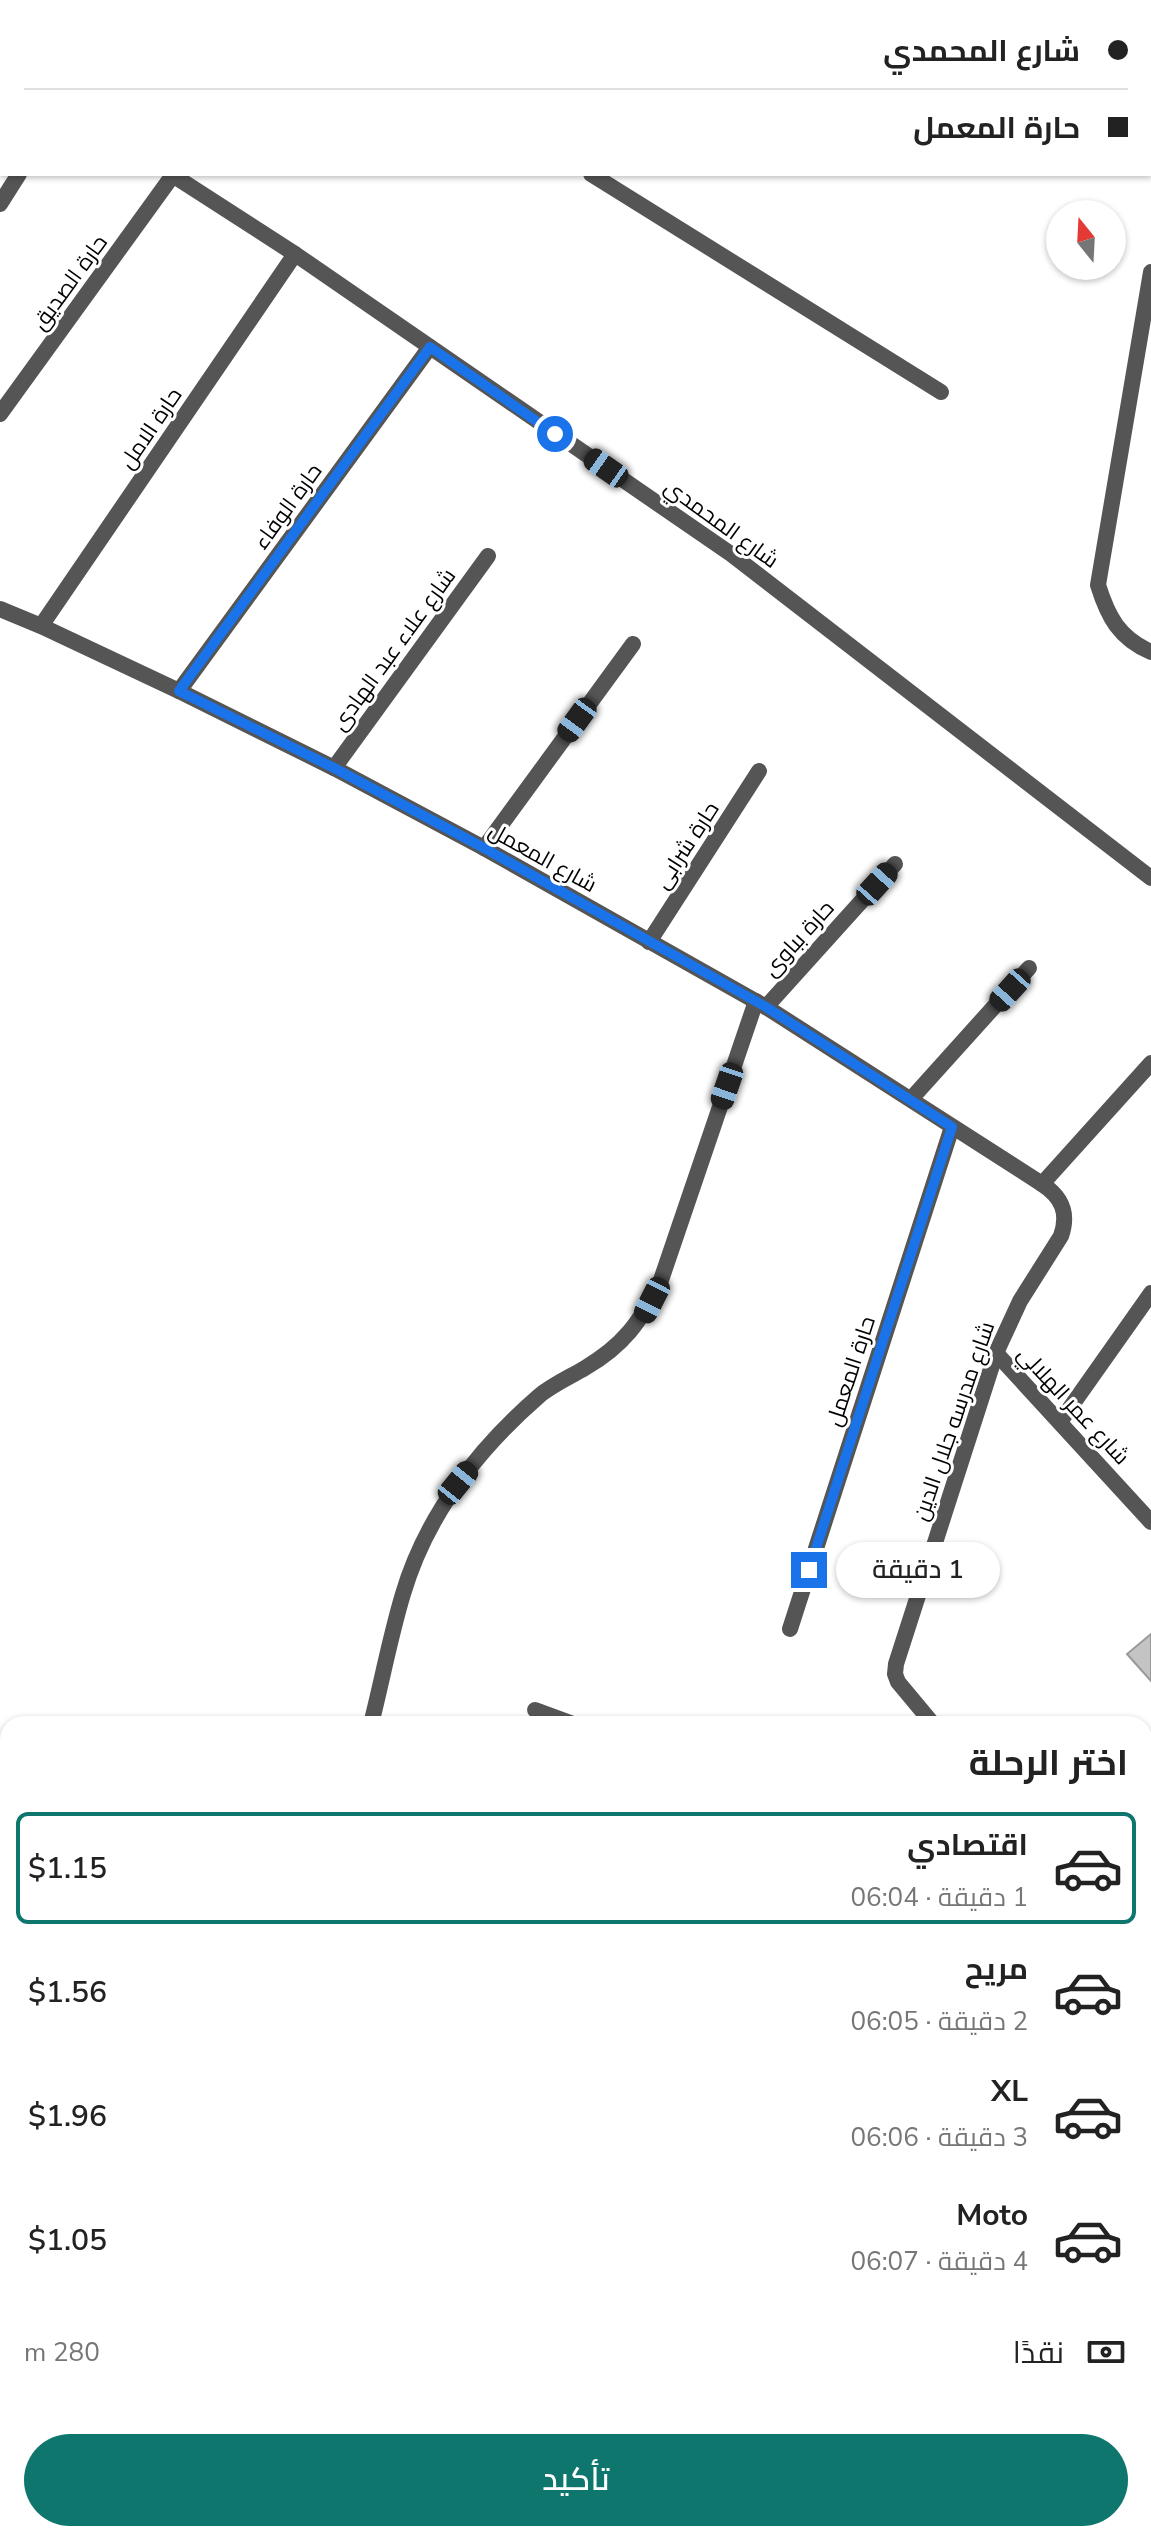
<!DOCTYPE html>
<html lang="ar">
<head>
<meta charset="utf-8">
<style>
	:root { --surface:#fff; --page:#f2f2f2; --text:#222; --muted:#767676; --line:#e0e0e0; --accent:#0f766e }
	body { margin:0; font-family:"Nunito Sans",Cairo,sans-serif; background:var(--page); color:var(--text); direction:rtl; height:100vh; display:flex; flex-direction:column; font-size:30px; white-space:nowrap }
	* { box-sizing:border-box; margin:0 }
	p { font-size:26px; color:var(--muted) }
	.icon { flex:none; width:44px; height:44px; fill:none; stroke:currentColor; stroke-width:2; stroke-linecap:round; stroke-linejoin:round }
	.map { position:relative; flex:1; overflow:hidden; direction:ltr }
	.side { position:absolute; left:0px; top:1716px; width:1152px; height:826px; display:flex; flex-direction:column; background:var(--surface); border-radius:24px 24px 0 0; box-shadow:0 2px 6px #0004; direction:rtl }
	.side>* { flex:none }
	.hud { position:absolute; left:0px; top:0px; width:1152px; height:176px; box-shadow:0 2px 6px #0004; direction:rtl; display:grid; align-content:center; height:176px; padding:0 24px; background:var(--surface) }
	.needle { width:52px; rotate:342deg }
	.controls { position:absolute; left:1046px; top:200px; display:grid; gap:16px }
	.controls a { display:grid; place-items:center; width:80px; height:80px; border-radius:50%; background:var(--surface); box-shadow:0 2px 6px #0004; font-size:40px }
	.end { position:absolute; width:36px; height:36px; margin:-18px; border:10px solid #1a73e8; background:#fff; box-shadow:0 0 0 4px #fff }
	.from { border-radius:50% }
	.bubble { position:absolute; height:56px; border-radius:28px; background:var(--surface); box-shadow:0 2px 6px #0004; font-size:26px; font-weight:600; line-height:56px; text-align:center; direction:rtl }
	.car { position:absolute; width:24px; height:48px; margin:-24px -12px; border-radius:10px; box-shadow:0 0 6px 2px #0007; background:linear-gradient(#222 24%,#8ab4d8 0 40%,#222 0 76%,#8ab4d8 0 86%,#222 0) }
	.hud b { display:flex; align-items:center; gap:28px; height:76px; font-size:30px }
	.hud b+b { border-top:2px solid var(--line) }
	.hud i { width:20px; height:20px; background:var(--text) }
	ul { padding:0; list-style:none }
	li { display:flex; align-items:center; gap:24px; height:112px; margin:0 16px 12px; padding:0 8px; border:4px solid transparent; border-radius:12px }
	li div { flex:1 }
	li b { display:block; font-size:30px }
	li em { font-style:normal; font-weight:600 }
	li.selected { border-color:var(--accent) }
	li>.icon { width:72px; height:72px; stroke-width:1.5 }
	h2 { padding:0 24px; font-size:36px; line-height:96px }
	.pay { display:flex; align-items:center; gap:20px; height:88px; padding:0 24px; font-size:30px }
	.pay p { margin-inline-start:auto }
	.primary-button { display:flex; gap:16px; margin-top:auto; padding:16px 24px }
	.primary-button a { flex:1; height:92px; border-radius:48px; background:var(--accent); color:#fff; font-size:32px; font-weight:600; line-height:92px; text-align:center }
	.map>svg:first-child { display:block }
	.building { fill:#c4c4c4; stroke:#999; stroke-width:2 }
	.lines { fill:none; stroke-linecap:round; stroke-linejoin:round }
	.minor { stroke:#555; stroke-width:16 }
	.tertiary { stroke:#555; stroke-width:16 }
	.route { stroke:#1a73e8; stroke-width:10 }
	.labels { text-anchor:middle; stroke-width:6; stroke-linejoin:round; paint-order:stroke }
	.street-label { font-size:22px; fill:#000; stroke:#fff }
</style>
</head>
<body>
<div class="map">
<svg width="1151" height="2541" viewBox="0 0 1151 2541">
	<rect width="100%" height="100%" fill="#fff"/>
	<polygon class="building" points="1151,1634 1151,1681 1127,1654"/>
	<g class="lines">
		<g class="minor">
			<polyline points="311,0 315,2"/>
			<polyline points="766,0 769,2"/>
			<polyline points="130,2 132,0"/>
			<polyline points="0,61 2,62"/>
			<polyline points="171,174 295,254 731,554 1151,878"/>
			<polyline points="591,174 941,392"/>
			<polyline points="0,204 19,174"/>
			<path d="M1151,272l-53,313c10,32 21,53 53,67"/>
			<polyline points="0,414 173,175"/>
			<polyline points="41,626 295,254"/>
			<polyline points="179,691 430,347"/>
			<polyline points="334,768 488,556"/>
			<polyline points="484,848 633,644"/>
			<polyline points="649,942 759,771"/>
			<polyline points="766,1007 895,864"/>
			<polyline points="911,1099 1029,968"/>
			<polyline points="996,1353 1151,1522"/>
			<polyline points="1060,1422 1151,1293"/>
			<polyline points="790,1629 952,1127"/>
			<polyline points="535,1710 573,1724"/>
			<path d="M933,1724l-35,-42 -3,-8 1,-10 100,-311 24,-52 41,-65c8,-23 1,-39 -19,-52"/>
			<polyline points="1144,1965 1151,1973"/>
			<polyline points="1144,2054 1151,2048"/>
			<polyline points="1144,2235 1151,2229"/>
			<polyline points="1144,2447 1151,2441"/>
			<polyline points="396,2534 405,2541"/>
			<polyline points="374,2541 377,2534"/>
			<polyline points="480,2541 485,2534"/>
			<polyline points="731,2541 739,2534"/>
			<polyline points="1036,2541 1044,2534"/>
		</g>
		<g class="tertiary">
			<polyline points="0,609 41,626 179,691 334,768 484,848 766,1007 1042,1184 1151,1063"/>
			<path d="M371,1724c11,-43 19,-87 32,-130 23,-78 75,-145 136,-198 13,-11 31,-19 46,-28 39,-23 55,-46 75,-85l96,-282"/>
			<polyline points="175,2541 177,2534"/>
		</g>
	</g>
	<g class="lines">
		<polyline class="route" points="555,434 430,347 179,691 334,768 484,848 766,1007 952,1127 809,1570"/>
	</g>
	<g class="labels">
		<g class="street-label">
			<text transform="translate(69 282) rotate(-54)" y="8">حارة الصديق</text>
			<text transform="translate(150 428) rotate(-56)" y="8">حارة الامل</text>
			<text transform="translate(287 506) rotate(-54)" y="8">حارة الوفاء</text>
			<text transform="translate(722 523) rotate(36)" y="8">شارع المحمدي</text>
			<text transform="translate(393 649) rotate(-54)" y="8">شارع علاء عبد الهادى</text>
			<text transform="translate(686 845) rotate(-57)" y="8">حارة شرابى</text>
			<text transform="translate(543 857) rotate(29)" y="8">شارع المعمل</text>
			<text transform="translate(798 938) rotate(-48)" y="8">حارة بباوى</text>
			<text transform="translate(850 1371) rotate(-72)" y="8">حارة المعمل</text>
			<text transform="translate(1074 1405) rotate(47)" y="8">شارع عمر الهلالي</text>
			<text transform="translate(953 1421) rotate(-71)" y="8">شارع مدرسه جلال الدين</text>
		</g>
	</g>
</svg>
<div class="controls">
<a><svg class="needle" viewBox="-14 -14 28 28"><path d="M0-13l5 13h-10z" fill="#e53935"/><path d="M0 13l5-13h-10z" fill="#767676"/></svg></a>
</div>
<i class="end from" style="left:555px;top:434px"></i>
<i class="end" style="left:809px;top:1570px"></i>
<div class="bubble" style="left:836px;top:1542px;width:164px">1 دقيقة</div>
<i class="car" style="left:606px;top:468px;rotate:305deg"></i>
<i class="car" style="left:577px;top:720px;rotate:216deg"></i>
<i class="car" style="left:877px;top:884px;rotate:42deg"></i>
<i class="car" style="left:1010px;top:990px;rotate:222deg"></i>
<i class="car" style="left:727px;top:1086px;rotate:199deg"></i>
<i class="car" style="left:652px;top:1300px;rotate:207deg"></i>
<i class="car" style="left:458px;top:1483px;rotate:39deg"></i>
<div class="hud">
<b><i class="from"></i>شارع المحمدي</b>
<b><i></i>حارة المعمل</b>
</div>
<section class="side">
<h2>اختر الرحلة</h2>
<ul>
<li class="selected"><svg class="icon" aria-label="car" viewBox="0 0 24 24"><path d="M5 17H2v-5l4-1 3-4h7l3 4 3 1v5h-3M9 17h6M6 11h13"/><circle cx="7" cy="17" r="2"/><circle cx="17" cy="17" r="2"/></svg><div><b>اقتصادي</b><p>1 دقيقة · 06:04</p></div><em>$1.15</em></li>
<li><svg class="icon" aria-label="car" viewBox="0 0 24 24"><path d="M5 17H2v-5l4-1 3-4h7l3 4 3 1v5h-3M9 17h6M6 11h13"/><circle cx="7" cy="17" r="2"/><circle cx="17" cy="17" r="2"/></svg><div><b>مريح</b><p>2 دقيقة · 06:05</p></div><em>$1.56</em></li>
<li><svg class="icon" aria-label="car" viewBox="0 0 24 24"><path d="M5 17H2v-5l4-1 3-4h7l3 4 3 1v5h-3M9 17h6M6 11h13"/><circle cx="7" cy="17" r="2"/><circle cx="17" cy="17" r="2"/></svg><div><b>XL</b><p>3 دقيقة · 06:06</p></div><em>$1.96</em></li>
<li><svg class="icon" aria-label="car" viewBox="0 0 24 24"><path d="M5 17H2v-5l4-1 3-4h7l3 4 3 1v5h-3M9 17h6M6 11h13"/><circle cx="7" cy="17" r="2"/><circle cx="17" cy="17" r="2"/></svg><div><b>Moto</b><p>4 دقيقة · 06:07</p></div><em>$1.05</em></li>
</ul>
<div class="pay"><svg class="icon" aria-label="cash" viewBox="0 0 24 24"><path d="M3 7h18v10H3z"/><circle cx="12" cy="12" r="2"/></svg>نقدًا<p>280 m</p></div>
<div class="primary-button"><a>تأكيد</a></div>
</section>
</div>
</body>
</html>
